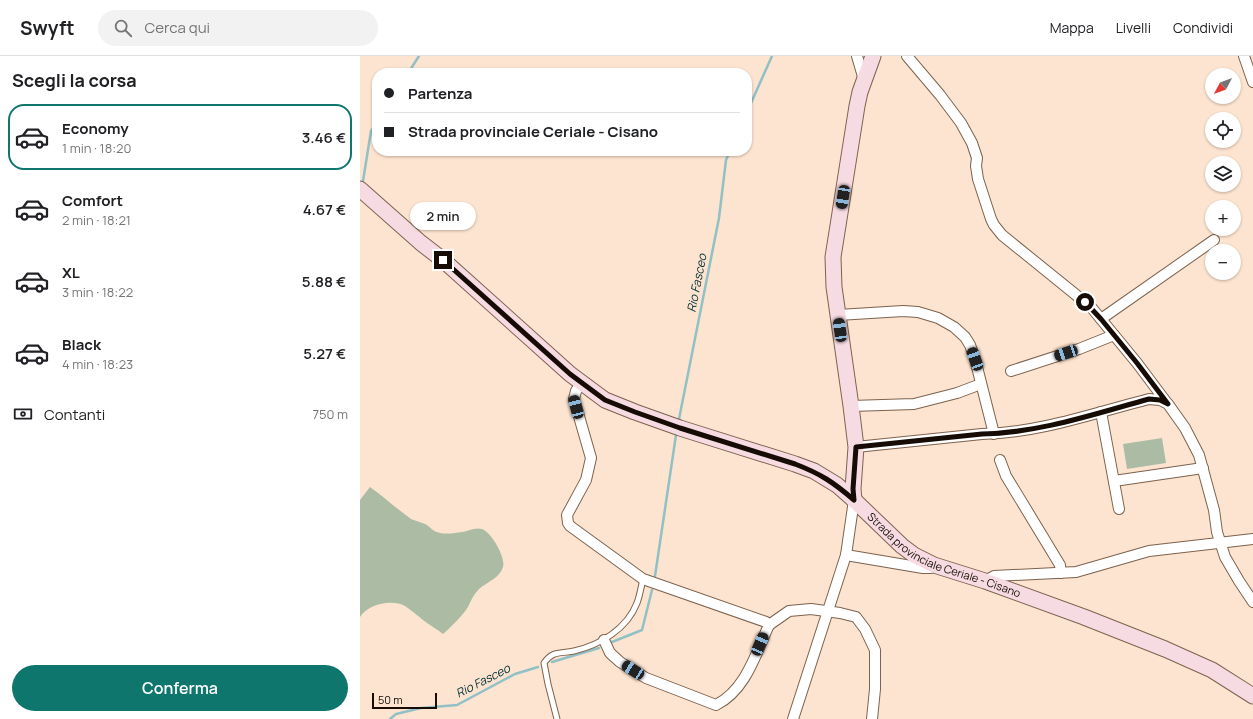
<!DOCTYPE html>
<html lang="it">
<head>
<meta charset="utf-8">
<style>
	:root { --surface:#fff; --page:#f2f2f2; --text:#202124; --muted:#757577; --line:#e0e0e0; --accent:#0f766e }
	body { margin:0; font-family:Manrope,sans-serif; background:var(--page); color:var(--text); height:100vh; display:flex; flex-direction:column; font-size:15px; white-space:nowrap }
	* { box-sizing:border-box; margin:0 }
	p { font-size:13px; color:var(--muted) }
	.icon { flex:none; width:22px; height:22px; fill:none; stroke:currentColor; stroke-width:2; stroke-linecap:round; stroke-linejoin:round }
	.map { position:relative; flex:1; overflow:hidden }
	.details { display:flex; flex-direction:column; background:var(--surface); width:360px }
	.details>* { flex:none }
	.hud { position:absolute; left:12px; top:12px; width:380px; height:88px; border-radius:16px; box-shadow:0 1px 3px #0004; display:grid; align-content:center; height:88px; padding:0 12px; background:var(--surface) }
	.needle { width:26px; rotate:229deg }
	.buttons { position:absolute; left:845px; top:12px; display:grid; gap:8px }
	.buttons a { display:grid; place-items:center; width:36px; height:36px; border-radius:50%; background:var(--surface); box-shadow:0 1px 3px #0004; font-size:20px }
	.scale { position:absolute; left:12px; bottom:10px; width:65px; box-sizing:border-box; padding-left:4px; border:2px solid #160c05; border-top:0; font-size:11px; line-height:14px; white-space:nowrap; color:#160c05; -webkit-text-stroke:3px #fde4d0; paint-order:stroke }
	.end { position:absolute; width:18px; height:18px; margin:-9px; border:5px solid #160c05; background:#fff; box-shadow:0 0 0 2px #fff }
	.from { border-radius:50% }
	.bubble { position:absolute; height:28px; border-radius:14px; background:var(--surface); box-shadow:0 1px 3px #0004; font-size:13px; font-weight:600; line-height:28px; text-align:center }
	.car { position:absolute; width:12px; height:24px; margin:-12px -6px; border-radius:5px; box-shadow:0 0 3px 1px #0007; background:linear-gradient(#222 24%,#8ab4d8 0 40%,#222 0 76%,#8ab4d8 0 86%,#222 0) }
	.hud b { display:flex; align-items:center; gap:14px; height:38px; font-size:15px }
	.hud b+b { border-top:1px solid var(--line) }
	.hud i { width:10px; height:10px; background:var(--text) }
	ul { padding:0; list-style:none }
	li { display:flex; align-items:center; gap:12px; height:66px; margin:0 8px 6px; padding:0 4px; border:2px solid transparent; border-radius:16px }
	li div { flex:1 }
	li b { display:block; font-size:15px }
	li em { font-style:normal; font-weight:600 }
	li.on { border-color:var(--accent) }
	li>.icon { width:36px; height:36px; stroke-width:1.5 }
	h2 { padding:0 12px; font-size:18px; line-height:48px }
	.pay { display:flex; align-items:center; gap:10px; height:44px; padding:0 12px; font-size:15px }
	.pay p { margin-inline-start:auto }
	.button { display:flex; gap:8px; margin-top:auto; padding:8px 12px }
	.button a { flex:1; height:46px; border-radius:24px; background:var(--accent); color:#fff; font-size:16px; font-weight:600; line-height:46px; text-align:center }
	header { display:flex; align-items:center; gap:24px; box-sizing:border-box; height:56px; padding:0 20px; background:var(--surface); border-bottom:1px solid var(--line) }
	header strong { font-size:19px }
	nav { display:flex; gap:22px; margin-inline-start:auto; font-size:14px }
	.search { width:280px; height:36px; background:var(--page); display:flex; align-items:center; gap:10px; box-sizing:border-box; padding:0 14px; border-radius:22px; color:var(--muted); font-size:15px }
	main { display:flex; flex:1; min-height:0 }
	.map>svg:first-child { display:block }
	.green { fill:#acbca4 }
	.lines { fill:none; stroke-linecap:round; stroke-linejoin:round }
	.stream { stroke:#91c0c5; stroke-width:2.5 }
	.lane-casing { stroke:#7d624d; stroke-width:7 }
	.street-casing { stroke:#7d624d; stroke-width:12 }
	.secondary-casing { stroke:#7d624d; stroke-width:17 }
	.lane { stroke:#fff; stroke-width:5 }
	.street { stroke:#fff; stroke-width:10 }
	.secondary { stroke:#f7dbe2; stroke-width:15 }
	.route { stroke:#160c05; stroke-width:5 }
	.labels { text-anchor:middle; stroke-width:3; stroke-linejoin:round; paint-order:stroke }
	.street-label { font-size:11px; fill:#160c05; stroke:#fde4d0 }
	.water-label { font-size:12px; font-style:italic; fill:#003035; stroke:#fde4d0 }
</style>
</head>
<body>
<header>
<strong>Swyft</strong>
<div class="search"><svg class="icon" aria-label="search" viewBox="0 0 24 24"><circle cx="10" cy="10" r="6"/><path d="M15 15l6 6"/></svg>Cerca qui</div>
<nav><a>Mappa</a><a>Livelli</a><a>Condividi</a></nav>
</header>
<main>
<section class="details">
<h2>Scegli la corsa</h2>
<ul>
<li class="on"><svg class="icon" aria-label="car" viewBox="0 0 24 24"><path d="M5 17H2v-5l4-1 3-4h7l3 4 3 1v5h-3M9 17h6M6 11h13"/><circle cx="7" cy="17" r="2"/><circle cx="17" cy="17" r="2"/></svg><div><b>Economy</b><p>1 min · 18:20</p></div><em>3.46 €</em></li>
<li><svg class="icon" aria-label="car" viewBox="0 0 24 24"><path d="M5 17H2v-5l4-1 3-4h7l3 4 3 1v5h-3M9 17h6M6 11h13"/><circle cx="7" cy="17" r="2"/><circle cx="17" cy="17" r="2"/></svg><div><b>Comfort</b><p>2 min · 18:21</p></div><em>4.67 €</em></li>
<li><svg class="icon" aria-label="car" viewBox="0 0 24 24"><path d="M5 17H2v-5l4-1 3-4h7l3 4 3 1v5h-3M9 17h6M6 11h13"/><circle cx="7" cy="17" r="2"/><circle cx="17" cy="17" r="2"/></svg><div><b>XL</b><p>3 min · 18:22</p></div><em>5.88 €</em></li>
<li><svg class="icon" aria-label="car" viewBox="0 0 24 24"><path d="M5 17H2v-5l4-1 3-4h7l3 4 3 1v5h-3M9 17h6M6 11h13"/><circle cx="7" cy="17" r="2"/><circle cx="17" cy="17" r="2"/></svg><div><b>Black</b><p>4 min · 18:23</p></div><em>5.27 €</em></li>
</ul>
<div class="pay"><svg class="icon" aria-label="cash" viewBox="0 0 24 24"><path d="M3 7h18v10H3z"/><circle cx="12" cy="12" r="2"/></svg>Contanti<p>750 m</p></div>
<div class="button"><a>Conferma</a></div>
</section>
<div class="map">
<svg width="893" height="663" viewBox="0 0 893 663">
	<rect width="100%" height="100%" fill="#fde4d0"/>
	<g class="green">
		<polygon points="802,382 806,407 767,413 763,388"/>
		<path d="M10,431c14,10 27,22 41,32 4,2 10,3 14,5 5,2 7,7 12,8 7,3 17,1 25,0 6,-1 13,-5 20,-3 9,3 24,28 21,38 -3,11 -16,15 -24,22 -5,5 -8,11 -11,18 -6,9 -16,19 -25,27 -6,-5 -14,-9 -20,-14 -6,-5 -12,-10 -18,-14 -13,-7 -37,-2 -45,11v-117z"/>
	</g>
	<g class="lines">
		<g class="stream">
			<polyline points="48,17 59,0"/>
			<polyline points="387,56 412,0"/>
			<polyline points="3,125 11,75 17,66"/>
			<polyline points="319,363 359,162 366,104 370,95"/>
			<polyline points="295,520 316,379"/>
			<polyline points="252,586 282,574 292,534"/>
			<polyline points="192,606 239,592"/>
			<polyline points="30,663 36,658 61,652 97,649 155,618 178,611"/>
		</g>
		<defs>
			<path id="lane" d="M197,663l-9,-35 -4,-21c9,-13 16,-9 30,-12 26,-6 53,-22 63,-48 3,-8 4,-16 6,-24"/>
			<g id="street">
				<polyline points="497,0 504,24"/>
				<polyline points="547,0 580,39 601,67 612,87 617,102 616,110 618,123 631,163 634,169 642,179 731,251 777,307 807,347"/>
				<polyline points="884,0 893,26"/>
				<polyline points="478,259 543,255 558,256 578,262 594,271 605,281 610,289 615,303 634,378"/>
				<polyline points="741,263 854,184"/>
				<polyline points="651,315 719,293 754,279"/>
				<path d="M221,327l-5,8 -2,8 17,59 -5,22 -19,35 1,8 2,3 73,53 123,43 3,3c-13,28 -23,65 -53,80l-70,-27 -26,-16 -10,-9 -6,-13"/>
				<polyline points="491,350 554,348 597,337 621,328"/>
				<polyline points="741,356 759,453"/>
				<path d="M496,391l126,-13c57,-1 112,-21 167,-35l11,1 8,4 17,24 14,27 15,55 3,22 8,25 14,24 14,21"/>
				<polyline points="640,404 646,420 700,509 701,517"/>
				<polyline points="754,425 843,412"/>
				<polyline points="486,499 563,512 571,512 574,509"/>
				<polyline points="625,525 634,520 716,516 789,495 893,483"/>
				<polyline points="409,569 429,555 451,553 480,557 496,561 505,573 515,594 515,633 512,663"/>
				<polyline points="433,663 486,499 494,444"/>
			</g>
			<g id="secondary">
				<path id="s1" d="M0,133l61,54 22,17 127,114 35,26 30,12 45,16 115,36 19,7 23,14 17,15 48,46 12,9 20,10 51,16 99,36 81,32 47,21 41,26"/>
				<polyline points="494,444 493,433 496,391 491,350 474,231 473,201 497,50 500,36 513,0"/>
			</g>
		</defs>
		<use href="#lane" class="lane-casing"/>
		<use href="#street" class="street-casing"/>
		<use href="#secondary" class="secondary-casing"/>
		<use href="#lane" class="lane"/>
		<use href="#street" class="street"/>
		<use href="#secondary" class="secondary"/>
	</g>
	<g class="lines">
		<path class="route" d="M83,204l127,114 35,26 30,12 45,16 115,36c26,10 38,18 59,36l-1,-11 3,-42 126,-13c57,-1 112,-20 167,-35l11,1 8,4 -31,-41 -36,-44 -16,-17"/>
	</g>
	<g class="labels">
		<g class="street-label">
			<text dy="4" stroke="none"><textPath href="#s1" startOffset="702">Strada provinciale Ceriale - Cisano</textPath></text>
		</g>
		<g class="water-label">
			<text transform="translate(337 227) rotate(-79)" y="4">Rio Fasceo</text>
			<text transform="translate(123 625) rotate(-27)" y="4">Rio Fasceo</text>
		</g>
	</g>
</svg>
<div class="buttons">
<a><svg class="needle" viewBox="-14 -14 28 28"><path d="M0-13l5 13h-10z" fill="#e53935"/><path d="M0 13l5-13h-10z" fill="#757577"/></svg></a>
<a><svg class="icon" aria-label="locate" viewBox="0 0 24 24"><circle cx="12" cy="12" r="6"/><path d="M12 2v4M12 18v4M2 12h4M18 12h4"/></svg></a>
<a><svg class="icon" aria-label="layers" viewBox="0 0 24 24"><path d="M12 4l9 5-9 5-9-5zM3 14l9 5 9-5"/></svg></a>
<a>+</a>
<a>−</a>
</div>
<div class="scale">50 m</div>
<i class="end from" style="left:725px;top:246px"></i>
<i class="end" style="left:83px;top:204px"></i>
<div class="bubble" style="left:50px;top:146px;width:66px">2 min</div>
<i class="car" style="left:483px;top:141px;rotate:189deg"></i>
<i class="car" style="left:480px;top:274px;rotate:352deg"></i>
<i class="car" style="left:706px;top:297px;rotate:252deg"></i>
<i class="car" style="left:615px;top:303px;rotate:340deg"></i>
<i class="car" style="left:216px;top:351px;rotate:345deg"></i>
<i class="car" style="left:400px;top:588px;rotate:23deg"></i>
<i class="car" style="left:273px;top:614px;rotate:303deg"></i>
<div class="hud">
<b><i class="from"></i>Partenza</b>
<b><i></i>Strada provinciale Ceriale - Cisano</b>
</div>
</div>
</main>
</body>
</html>
